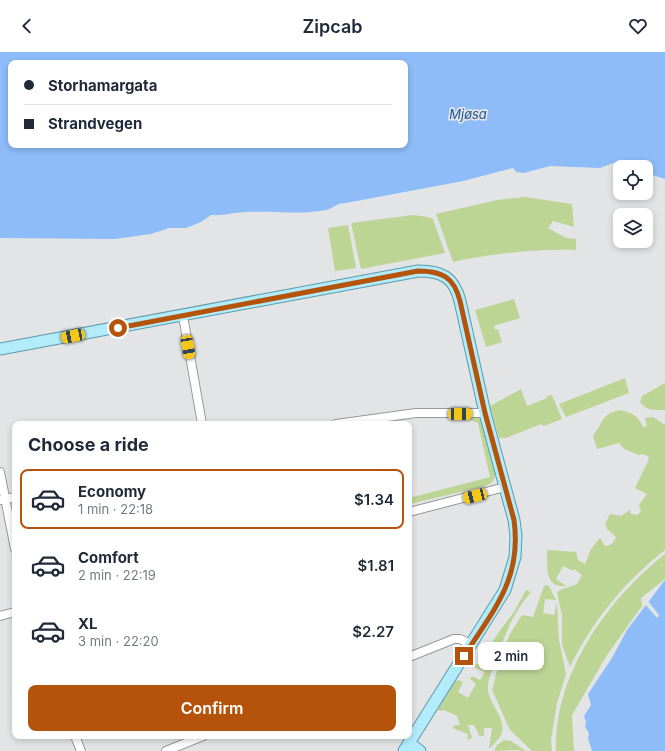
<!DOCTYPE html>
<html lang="en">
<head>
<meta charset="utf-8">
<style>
	:root { --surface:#fff; --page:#f6f6f7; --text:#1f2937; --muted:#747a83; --line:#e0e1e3; --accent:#b45309 }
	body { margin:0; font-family:Inter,sans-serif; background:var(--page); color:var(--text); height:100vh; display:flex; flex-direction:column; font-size:15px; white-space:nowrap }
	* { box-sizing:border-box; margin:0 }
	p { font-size:13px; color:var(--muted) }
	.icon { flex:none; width:22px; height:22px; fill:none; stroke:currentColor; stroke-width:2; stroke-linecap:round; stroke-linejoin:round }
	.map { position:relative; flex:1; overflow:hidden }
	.drawer { position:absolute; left:12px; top:369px; width:400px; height:318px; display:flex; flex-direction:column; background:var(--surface); border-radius:8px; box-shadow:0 2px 6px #0003 }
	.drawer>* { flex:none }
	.banner { position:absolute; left:8px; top:8px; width:400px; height:88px; border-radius:8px; box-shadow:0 2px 6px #0003; display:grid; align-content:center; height:88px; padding:0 16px; background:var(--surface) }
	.controls { position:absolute; left:613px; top:108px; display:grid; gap:8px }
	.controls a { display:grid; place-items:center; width:40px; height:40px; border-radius:8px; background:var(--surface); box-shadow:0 2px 6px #0003; font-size:20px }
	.end { position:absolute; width:18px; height:18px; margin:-9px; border:5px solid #b45309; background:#fff; box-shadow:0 0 0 2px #fff }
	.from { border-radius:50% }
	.bubble { position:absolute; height:28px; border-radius:8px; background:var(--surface); box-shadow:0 2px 6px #0003; font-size:13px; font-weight:600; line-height:28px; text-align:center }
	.car { position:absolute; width:12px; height:24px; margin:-12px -6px; border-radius:5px; box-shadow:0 0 3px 1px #0007; background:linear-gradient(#f5c518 24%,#345 0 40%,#f5c518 0 76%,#345 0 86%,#f5c518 0) }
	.banner b { display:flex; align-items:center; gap:14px; height:38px; font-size:15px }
	.banner b+b { border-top:1px solid var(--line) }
	.banner i { width:10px; height:10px; background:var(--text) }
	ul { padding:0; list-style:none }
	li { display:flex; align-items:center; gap:12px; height:60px; margin:0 8px 6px; padding:0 8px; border:2px solid transparent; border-radius:8px }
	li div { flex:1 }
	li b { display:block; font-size:15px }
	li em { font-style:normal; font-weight:600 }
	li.active { border-color:var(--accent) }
	li>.icon { width:36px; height:36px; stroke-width:1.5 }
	h2 { padding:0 16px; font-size:18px; line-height:48px }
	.cta { display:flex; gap:8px; margin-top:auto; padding:8px 16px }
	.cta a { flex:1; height:46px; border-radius:8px; background:var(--accent); color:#fff; font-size:16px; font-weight:600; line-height:46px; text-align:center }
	header { display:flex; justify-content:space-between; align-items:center; height:52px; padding:0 16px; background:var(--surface); font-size:18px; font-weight:600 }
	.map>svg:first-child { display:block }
	.green { fill:#bcd595 }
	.water { fill:#8dbcf8; fill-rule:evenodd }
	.pier { fill:#e3e4e5 }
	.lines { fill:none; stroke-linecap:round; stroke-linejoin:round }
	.minor-casing { stroke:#98999a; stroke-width:10 }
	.major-casing { stroke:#5d9aaa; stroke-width:13 }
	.minor { stroke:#fff; stroke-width:8 }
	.major { stroke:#b2ebfa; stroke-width:11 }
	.route { stroke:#b45309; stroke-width:5 }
	.labels { text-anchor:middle; stroke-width:3.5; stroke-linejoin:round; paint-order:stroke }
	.water-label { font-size:13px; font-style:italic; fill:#1e579a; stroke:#e3e4e5 }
</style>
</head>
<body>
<header><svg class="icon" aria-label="back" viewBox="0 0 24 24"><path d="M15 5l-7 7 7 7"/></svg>Zipcab<svg class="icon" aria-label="heart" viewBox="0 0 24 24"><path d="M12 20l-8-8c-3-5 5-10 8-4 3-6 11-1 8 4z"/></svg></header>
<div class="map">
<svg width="665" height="699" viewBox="0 0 665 699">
	<rect width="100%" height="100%" fill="#e3e4e5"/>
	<g class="green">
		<path d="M525,145l47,7 2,23 -21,-6 -5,7 18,10 10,1v11c-41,-1 -82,3 -123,12l-17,-48 61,-14z"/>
		<polygon points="413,163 428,165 433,167 445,201 361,217 351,171"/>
		<polygon points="348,173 356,216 335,219 328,176"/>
		<polygon points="514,247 520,266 494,274 495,278 498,277 502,290 486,295 475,258"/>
		<polygon points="625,326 629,341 566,365 559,352"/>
		<path d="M665,331v27c-10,0 -19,1 -25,-8l2,-6z"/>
		<polygon points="521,337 527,354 547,346 547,344 552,343 562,367 544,374 541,372 506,386 499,386 490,354"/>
		<path d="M620,358c12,3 18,5 23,17l4,-1 -2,-8 8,-1 12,8v125c-41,32 -72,70 -95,117l-8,-22v-30l-5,-22 3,-3 17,-6 5,-9 -8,-6 -1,2 -10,-5 -7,13 10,7c-23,2 -18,-20 -19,-36l29,2 2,8 7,4 6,-15 9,-11 5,8c6,0 9,-4 11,-9l-9,-8 -2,-5 5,-10 11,2 9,-6 1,4 6,1 4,-3 -2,-7 8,-11 -12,-6 14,-29 -1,-3 -6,-2 -3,1 -15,-6 -5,-6 -22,6 -4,-13c10,-13 9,-23 27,-26z"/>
		<polygon points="482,364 496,423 492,430 486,434 409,452 409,446 490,425 478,371 468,367"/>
		<path d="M665,502v25l-24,19 1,8 -35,49 -35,60 2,36h-18c-2,-77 51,-151 109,-197z"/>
		<polygon points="546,533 549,534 556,548 545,547 543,561 554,563 557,551 559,588 566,622 557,651 551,688 552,699 532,699 510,678 492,638 501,603 510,582 522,563 533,565 544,534"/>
		<path d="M526,538l5,2c-17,20 -26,41 -34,66l-11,-6 -7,11 11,7 6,-9c-4,10 -9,19 -8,30 2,14 20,30 13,44 -3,5 -8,10 -12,14l3,-21h-8v7l-4,2 -6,-12h-6l4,13 -5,2 1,-6 -16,-6 3,-3h5l-3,-9 -13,-6 -4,1 -3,-2 17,-27 4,-2 5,2 -5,10 10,6 8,-14 -6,-5 2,-3 8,4 5,-8 -14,-6 2,-3 5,1 1,-6 4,-7 6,-3 9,-15 16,-21z"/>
		<polygon points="504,688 511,689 526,699 514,698 494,699 497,693"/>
	</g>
	<g class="water">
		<path d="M0,0h665v127l-19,-6v-6h-10l-6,-4 -14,-1 -16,6 -50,-2 -26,7 -8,-1 -3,-4 -50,13 -117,22c-10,0 -12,5 -20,7 -26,5 -52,1 -78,2 -13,0 -25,4 -37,3l-10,7 -15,6h-17l-18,6 -36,5 -115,-1zM11,11h394v82h-394z"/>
		<polygon points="665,528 665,699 592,699 588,686 589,681 585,675 586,670 584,664 591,653 588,642 612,606 627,578"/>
	</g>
	<polygon class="pier" points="648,549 659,563 657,566 645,552"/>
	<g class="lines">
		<defs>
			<g id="minor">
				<polyline points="183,264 202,372"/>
				<polyline points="336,372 416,361 485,361"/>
				<polyline points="0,420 15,497"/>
				<polyline points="0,448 15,445"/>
				<polyline points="409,460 505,435"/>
				<polyline points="0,564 15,560"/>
				<polyline points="409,605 454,587 460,587 471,592"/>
				<polyline points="75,684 81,699"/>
				<polyline points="166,699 203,684"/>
			</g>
			<g id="major">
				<path d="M0,297l418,-78c24,0 36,6 42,30l25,112 29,107 2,16 -1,21 -10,33 -101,161"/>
				<polyline points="409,691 420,699"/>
			</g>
		</defs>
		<use href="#minor" class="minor-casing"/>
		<use href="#major" class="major-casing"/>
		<use href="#minor" class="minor"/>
		<use href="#major" class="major"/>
	</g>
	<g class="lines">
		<path class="route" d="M118,276l300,-57c24,0 36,6 42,30l25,112 29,107c8,59 -20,89 -50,136"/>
	</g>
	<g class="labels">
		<g class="water-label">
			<text x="468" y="67">Mjøsa</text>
		</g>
	</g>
</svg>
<div class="controls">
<a><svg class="icon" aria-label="locate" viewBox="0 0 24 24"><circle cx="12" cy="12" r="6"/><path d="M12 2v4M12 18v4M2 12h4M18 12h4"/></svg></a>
<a><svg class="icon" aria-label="layers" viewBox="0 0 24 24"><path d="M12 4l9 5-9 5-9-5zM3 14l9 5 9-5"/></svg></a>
</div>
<i class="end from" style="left:118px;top:276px"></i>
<i class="end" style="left:464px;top:604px"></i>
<div class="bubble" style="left:478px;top:590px;width:66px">2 min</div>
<i class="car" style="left:73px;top:284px;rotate:259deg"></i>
<i class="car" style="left:188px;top:295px;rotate:170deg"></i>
<i class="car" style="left:460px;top:362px;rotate:89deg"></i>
<i class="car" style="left:475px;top:444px;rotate:256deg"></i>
<div class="banner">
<b><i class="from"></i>Storhamargata</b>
<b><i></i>Strandvegen</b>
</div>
<section class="drawer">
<h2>Choose a ride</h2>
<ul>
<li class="active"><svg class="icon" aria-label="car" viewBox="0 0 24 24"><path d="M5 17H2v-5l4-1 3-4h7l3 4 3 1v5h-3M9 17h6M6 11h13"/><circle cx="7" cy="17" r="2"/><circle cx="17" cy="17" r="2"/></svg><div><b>Economy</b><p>1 min · 22:18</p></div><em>$1.34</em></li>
<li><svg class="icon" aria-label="car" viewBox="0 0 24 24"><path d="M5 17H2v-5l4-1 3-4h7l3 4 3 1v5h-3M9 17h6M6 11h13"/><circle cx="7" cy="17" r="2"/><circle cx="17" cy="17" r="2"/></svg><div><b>Comfort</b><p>2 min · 22:19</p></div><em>$1.81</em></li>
<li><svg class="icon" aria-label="car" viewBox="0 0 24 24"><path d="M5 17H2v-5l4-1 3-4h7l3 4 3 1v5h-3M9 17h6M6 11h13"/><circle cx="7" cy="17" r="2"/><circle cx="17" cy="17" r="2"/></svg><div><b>XL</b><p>3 min · 22:20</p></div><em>$2.27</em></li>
</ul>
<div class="cta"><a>Confirm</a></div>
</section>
</div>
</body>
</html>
